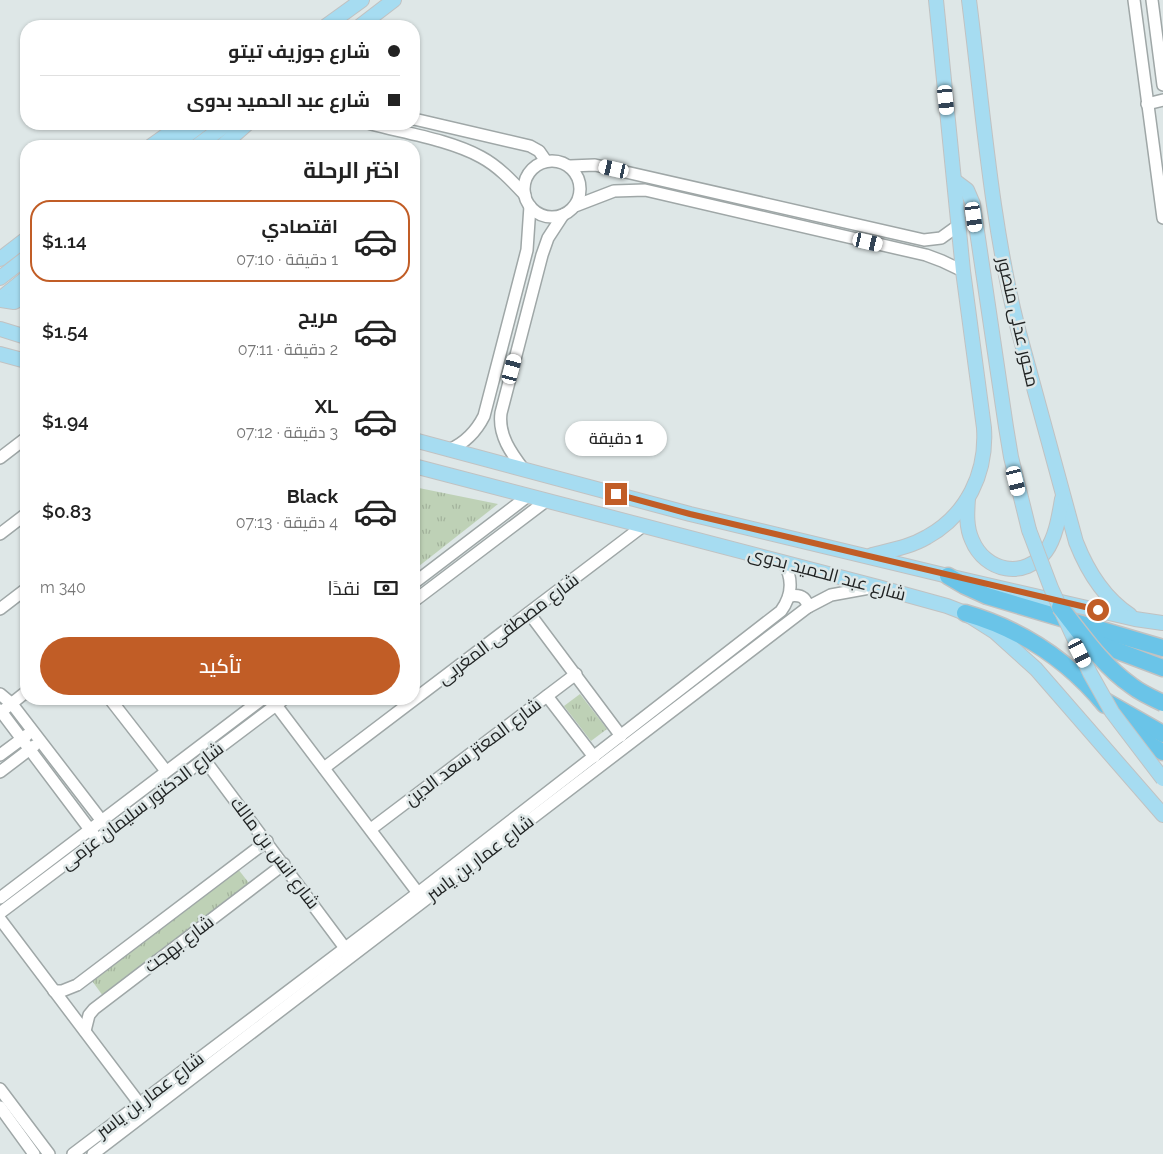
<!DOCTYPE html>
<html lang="ar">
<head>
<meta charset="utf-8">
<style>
	:root { --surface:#fff; --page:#f2f2f2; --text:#222; --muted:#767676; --line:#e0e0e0; --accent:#c15d26 }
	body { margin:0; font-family:Raleway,Cairo,sans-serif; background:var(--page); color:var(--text); direction:rtl; height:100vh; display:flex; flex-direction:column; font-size:19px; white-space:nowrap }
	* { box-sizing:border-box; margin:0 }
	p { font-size:16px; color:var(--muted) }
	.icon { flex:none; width:28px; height:28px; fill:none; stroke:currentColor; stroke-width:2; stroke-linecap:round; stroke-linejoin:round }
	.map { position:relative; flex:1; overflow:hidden; direction:ltr }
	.panel { position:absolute; left:20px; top:140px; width:400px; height:565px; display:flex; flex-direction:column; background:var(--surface); border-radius:20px; box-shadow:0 1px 4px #0004; direction:rtl }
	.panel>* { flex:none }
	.top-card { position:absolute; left:20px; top:20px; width:400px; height:110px; border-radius:20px; box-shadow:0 1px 4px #0004; direction:rtl; display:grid; align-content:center; height:110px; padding:0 20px; background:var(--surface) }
	.end { position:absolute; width:22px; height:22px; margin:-11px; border:6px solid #c15d26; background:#fff; box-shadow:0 0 0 2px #fff }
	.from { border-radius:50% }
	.bubble { position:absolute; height:35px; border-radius:18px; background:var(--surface); box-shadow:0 1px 4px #0004; font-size:16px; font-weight:600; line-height:35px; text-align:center; direction:rtl }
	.car { position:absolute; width:15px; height:30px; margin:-15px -8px; border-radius:6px; box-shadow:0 0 4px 1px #0007; background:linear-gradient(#fff 24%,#345 0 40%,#fff 0 76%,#345 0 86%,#fff 0) }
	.top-card b { display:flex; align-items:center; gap:18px; height:48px; font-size:19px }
	.top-card b+b { border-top:1px solid var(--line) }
	.top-card i { width:12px; height:12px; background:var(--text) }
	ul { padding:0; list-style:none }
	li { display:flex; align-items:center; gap:15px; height:82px; margin:0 10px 8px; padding:0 10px; border:2px solid transparent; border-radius:20px }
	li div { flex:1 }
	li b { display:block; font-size:19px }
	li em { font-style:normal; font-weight:600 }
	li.active { border-color:var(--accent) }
	li>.icon { width:45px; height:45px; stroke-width:1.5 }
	h2 { padding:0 20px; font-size:22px; line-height:60px }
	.pay { display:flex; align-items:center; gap:12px; height:55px; padding:0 20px; font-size:19px }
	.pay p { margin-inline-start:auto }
	.action { display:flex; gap:10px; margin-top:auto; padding:10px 20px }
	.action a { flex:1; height:58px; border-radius:30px; background:var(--accent); color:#fff; font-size:20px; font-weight:600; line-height:58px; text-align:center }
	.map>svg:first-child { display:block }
	.park { fill:url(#park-tufts) }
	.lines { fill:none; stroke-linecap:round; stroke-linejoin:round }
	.minor-casing { stroke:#9fa7a7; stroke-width:14 }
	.major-casing { stroke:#c1c2c2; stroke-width:16 }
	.highway-casing { stroke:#c1c2c2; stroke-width:19 }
	.minor { stroke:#fff; stroke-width:11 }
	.major { stroke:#a6dcf1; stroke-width:14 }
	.highway { stroke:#6ac4e8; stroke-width:16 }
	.major-bridge-casing { stroke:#c1c2c2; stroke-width:16; stroke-linecap:butt }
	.highway-bridge-casing { stroke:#c1c2c2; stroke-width:19; stroke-linecap:butt }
	.major-bridge { stroke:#a6dcf1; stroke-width:14 }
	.highway-bridge { stroke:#6ac4e8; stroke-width:16 }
	.route { stroke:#c15d26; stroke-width:6 }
	.labels { text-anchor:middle; stroke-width:5; stroke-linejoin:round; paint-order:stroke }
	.street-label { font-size:18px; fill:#212424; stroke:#dee7e7 }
</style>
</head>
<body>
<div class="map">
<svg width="1163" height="1154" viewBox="0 0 1163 1154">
	<defs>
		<pattern id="park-tufts" width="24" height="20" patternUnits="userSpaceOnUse" patternTransform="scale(1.25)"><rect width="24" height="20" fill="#bed1b6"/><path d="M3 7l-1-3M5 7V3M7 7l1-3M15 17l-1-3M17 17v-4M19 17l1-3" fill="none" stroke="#a3b39c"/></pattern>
	</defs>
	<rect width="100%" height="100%" fill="#dee7e7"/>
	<g class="park">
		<polygon points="414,487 498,504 414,570"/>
		<polygon points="580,694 607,729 591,741 564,706"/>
		<polygon points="238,869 252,887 103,996 90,978"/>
	</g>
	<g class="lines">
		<defs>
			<g id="minor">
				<polyline points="1134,0 1163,218"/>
				<polyline points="1152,0 1163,85"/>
				<polyline points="1147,104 1163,100"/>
				<polyline points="414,119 530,146 539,151 546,161"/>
				<path d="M371,124c34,9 79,16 110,33 17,9 31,24 44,38"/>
				<circle cx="552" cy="189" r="28"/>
				<polyline points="570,166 595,165 924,240 941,238 959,225"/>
				<polyline points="575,206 614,191 645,190 926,255 942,261 963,271"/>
				<path d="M449,450c16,-7 27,-18 35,-34l43,-166 3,-44"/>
				<polyline points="0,458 26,438"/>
				<path d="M524,470c-13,-17 -26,-35 -23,-57l41,-158 6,-17 15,-23"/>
				<polyline points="0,534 26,514"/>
				<polyline points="414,583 528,496"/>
				<path d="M789,596c11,-2 17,1 19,11"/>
				<polyline points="414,601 546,501"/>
				<polyline points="0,609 26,589"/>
				<polyline points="529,613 621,736"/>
				<polyline points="0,694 12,704 105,825"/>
				<polyline points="547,696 594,757"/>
				<polyline points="110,699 166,771"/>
				<polyline points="276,705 418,893"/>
				<polyline points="6,708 26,692"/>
				<polyline points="0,710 94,835"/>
				<polyline points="0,755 27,735"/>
				<polyline points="204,759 345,948"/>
				<polyline points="324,768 643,526"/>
				<polyline points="0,772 34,746"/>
				<polyline points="371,829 576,674"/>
				<polyline points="0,898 262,699"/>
				<polyline points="0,913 284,699"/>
				<polyline points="0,919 139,1103"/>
				<polyline points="54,991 62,991 77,985 267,841"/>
				<polyline points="85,1031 89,1015 94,1009 284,864"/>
				<polyline points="0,1089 49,1154"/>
				<polyline points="0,1107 34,1154"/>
				<path d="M73,1154l345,-261 363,-282c11,-15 12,-32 3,-48"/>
				<polyline points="93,1154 808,607 831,595 875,587"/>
			</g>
			<g id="major">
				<path d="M969,0c14,110 22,222 49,329l58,213c11,28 28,56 54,73"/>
				<polyline points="326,26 362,0"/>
				<polyline points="360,26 394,0"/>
				<polyline points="151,146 182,124"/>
				<polyline points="173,146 202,124"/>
				<polyline points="197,146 227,124"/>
				<polyline points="222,146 247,124"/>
				<polyline points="955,181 967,190 973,204 1006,427 1011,457 1029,530"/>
				<polyline points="0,259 26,239"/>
				<polyline points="0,278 26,258"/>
				<polyline points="0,299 26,278"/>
				<polyline points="0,300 14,302 26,296"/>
				<polyline points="0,329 26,337"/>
				<polyline points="0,354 26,361"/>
				<polyline points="414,440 690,514 948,576 1135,619 1163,623"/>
				<polyline points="414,466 878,587 947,606 965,613 995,632 1036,669 1163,815"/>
				<path d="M968,498c-1,15 -2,29 4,42 13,32 53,40 74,11 10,-14 13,-35 16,-52"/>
				<path d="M872,555c19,-5 38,-8 55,-18 40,-22 60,-64 57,-109l-21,-157 -27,-271"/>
			</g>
			<g id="highway">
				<polyline points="948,576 965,586 987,596 1163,648"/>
				<path d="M965,613c56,16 103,47 140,92"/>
				<polyline points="1081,637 1163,668"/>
				<polyline points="1100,698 1163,734"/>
				<polyline points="1122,722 1152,746 1163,752"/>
			</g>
		</defs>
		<use href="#minor" class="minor-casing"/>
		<use href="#major" class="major-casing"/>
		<use href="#highway" class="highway-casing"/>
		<use href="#minor" class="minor"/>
		<use href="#major" class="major"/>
		<use href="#highway" class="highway"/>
		<defs>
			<polyline id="major-bridge" points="1029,530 1051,588 1090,673 1112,712 1163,779"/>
			<path id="highway-bridge" d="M1060,607c22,28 42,58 72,79 9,7 20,12 31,17"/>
		</defs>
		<use href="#major-bridge" class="major-bridge-casing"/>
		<use href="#highway-bridge" class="highway-bridge-casing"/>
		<use href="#major-bridge" class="major-bridge"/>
		<use href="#highway-bridge" class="highway-bridge"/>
	</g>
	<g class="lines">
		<polyline class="route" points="616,494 690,514 1098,610"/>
	</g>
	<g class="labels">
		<g class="street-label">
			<text transform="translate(1018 322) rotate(77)" y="6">محور عدلى منصور</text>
			<text transform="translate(827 574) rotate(15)" y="6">شارع عبد الحميد بدوى</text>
			<text transform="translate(508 629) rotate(-37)" y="6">شارع مصطفى المغربى</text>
			<text transform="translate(473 752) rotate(-37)" y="6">شارع المعتز سعد الدين</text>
			<text transform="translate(142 806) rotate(-37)" y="6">شارع الدكتور سليمان عزمى</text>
			<text transform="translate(275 853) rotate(53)" y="6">شارع انس بن مالك</text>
			<text transform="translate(480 858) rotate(-37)" y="6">شارع عمار بن ياسر</text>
			<text transform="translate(179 944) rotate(-37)" y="6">شارع بهجت</text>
			<text transform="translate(150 1095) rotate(-37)" y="6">شارع عمار بن ياسر</text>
		</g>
	</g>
</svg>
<i class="end from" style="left:1098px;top:610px"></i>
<i class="end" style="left:616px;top:494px"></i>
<div class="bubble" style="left:565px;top:421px;width:102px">1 دقيقة</div>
<i class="car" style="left:946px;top:100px;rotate:174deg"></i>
<i class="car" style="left:614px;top:169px;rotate:283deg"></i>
<i class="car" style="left:974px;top:217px;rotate:172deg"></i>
<i class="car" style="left:868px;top:242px;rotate:103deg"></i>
<i class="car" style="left:512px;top:369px;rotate:15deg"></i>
<i class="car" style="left:1016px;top:481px;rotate:166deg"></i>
<i class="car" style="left:1080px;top:653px;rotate:153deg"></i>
<div class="top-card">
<b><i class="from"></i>شارع جوزيف تيتو</b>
<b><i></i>شارع عبد الحميد بدوى</b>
</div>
<section class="panel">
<h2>اختر الرحلة</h2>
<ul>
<li class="active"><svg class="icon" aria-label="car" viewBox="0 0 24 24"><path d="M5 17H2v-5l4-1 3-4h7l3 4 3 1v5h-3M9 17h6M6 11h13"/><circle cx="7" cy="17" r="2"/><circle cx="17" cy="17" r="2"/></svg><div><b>اقتصادي</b><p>1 دقيقة · 07:10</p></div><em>$1.14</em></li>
<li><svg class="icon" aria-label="car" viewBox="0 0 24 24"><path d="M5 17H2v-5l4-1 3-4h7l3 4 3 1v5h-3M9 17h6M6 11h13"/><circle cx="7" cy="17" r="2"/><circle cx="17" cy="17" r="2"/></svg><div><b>مريح</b><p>2 دقيقة · 07:11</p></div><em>$1.54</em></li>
<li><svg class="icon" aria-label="car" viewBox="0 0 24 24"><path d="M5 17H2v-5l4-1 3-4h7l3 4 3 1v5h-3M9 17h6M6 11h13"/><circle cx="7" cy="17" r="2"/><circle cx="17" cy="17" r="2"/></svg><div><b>XL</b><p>3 دقيقة · 07:12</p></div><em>$1.94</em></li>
<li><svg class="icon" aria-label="car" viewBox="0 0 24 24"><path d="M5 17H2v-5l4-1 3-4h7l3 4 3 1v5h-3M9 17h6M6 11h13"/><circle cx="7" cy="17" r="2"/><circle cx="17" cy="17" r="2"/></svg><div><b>Black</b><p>4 دقيقة · 07:13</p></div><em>$0.83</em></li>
</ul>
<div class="pay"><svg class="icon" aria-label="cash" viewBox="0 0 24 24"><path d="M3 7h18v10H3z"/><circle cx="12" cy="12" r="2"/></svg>نقدًا<p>340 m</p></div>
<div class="action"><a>تأكيد</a></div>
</section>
</div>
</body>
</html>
